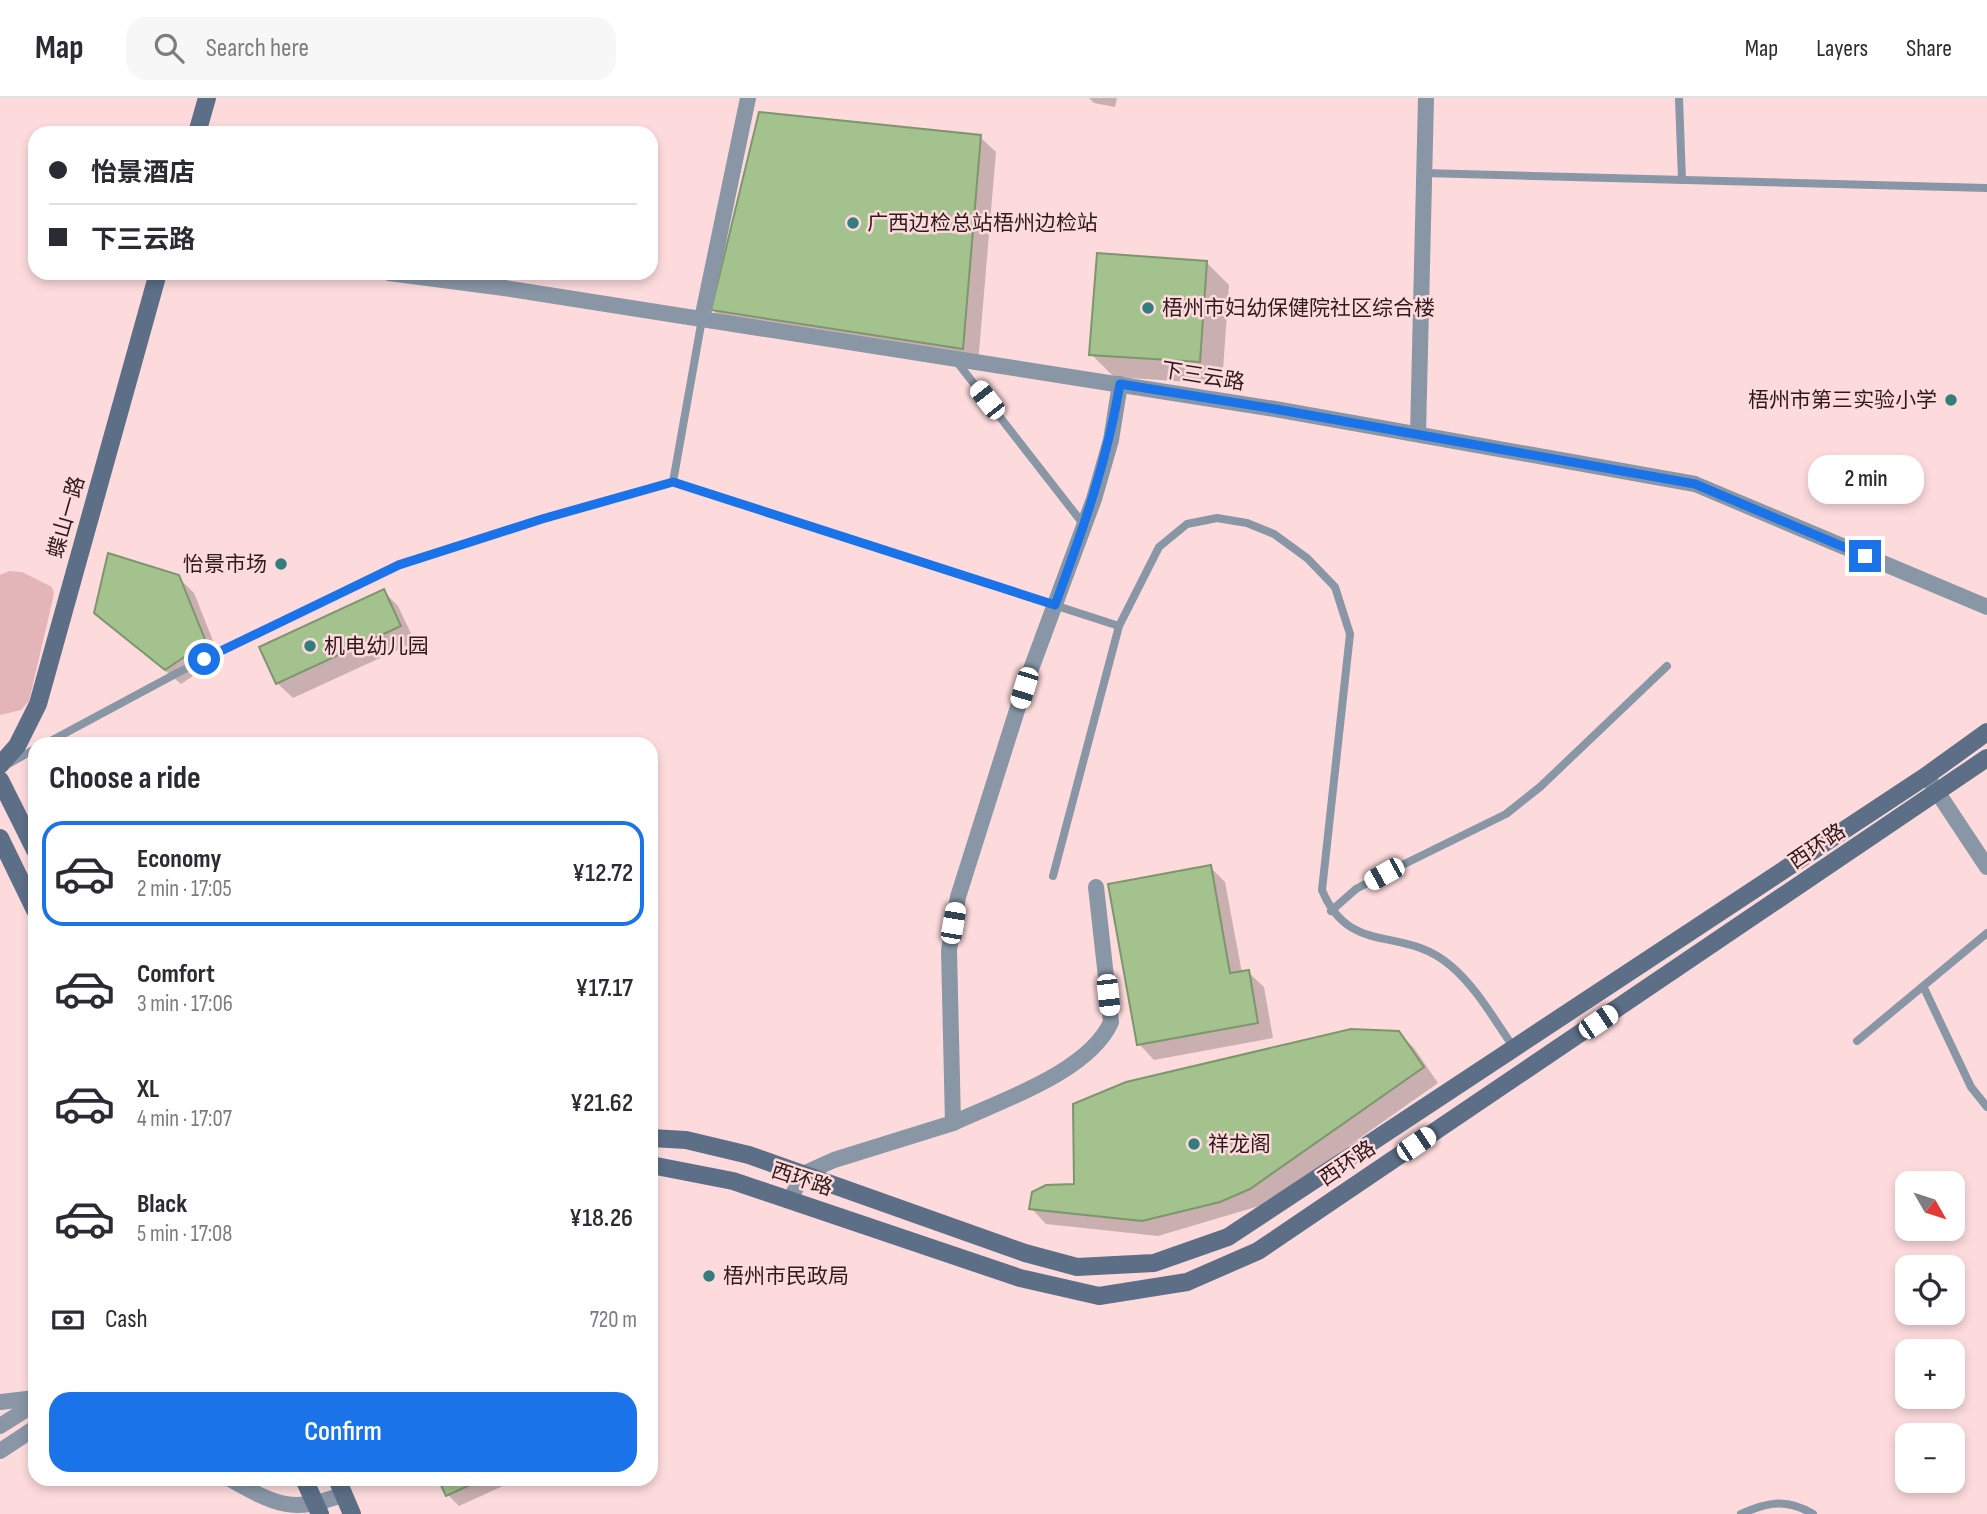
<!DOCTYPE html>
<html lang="en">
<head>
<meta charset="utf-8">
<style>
	:root { --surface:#fff; --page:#f7f7f7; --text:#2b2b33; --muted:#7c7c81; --line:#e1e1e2; --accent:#1a73e8 }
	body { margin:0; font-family:"Sofia Sans Condensed","Noto Sans SC",sans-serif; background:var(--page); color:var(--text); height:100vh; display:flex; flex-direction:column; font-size:26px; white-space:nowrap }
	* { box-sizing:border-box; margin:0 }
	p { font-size:23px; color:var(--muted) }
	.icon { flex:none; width:38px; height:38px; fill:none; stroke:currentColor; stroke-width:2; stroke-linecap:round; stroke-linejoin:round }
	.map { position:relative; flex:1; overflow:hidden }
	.details { position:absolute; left:28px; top:639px; width:630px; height:749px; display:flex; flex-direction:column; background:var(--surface); border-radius:21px; box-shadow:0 4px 10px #0003 }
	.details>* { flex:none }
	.hud { position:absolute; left:28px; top:28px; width:630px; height:154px; border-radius:21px; box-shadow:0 4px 10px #0003; display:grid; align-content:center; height:154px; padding:0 21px; background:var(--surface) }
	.needle { width:46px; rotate:129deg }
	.buttons { position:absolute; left:1895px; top:1073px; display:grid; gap:14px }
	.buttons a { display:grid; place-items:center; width:70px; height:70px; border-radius:14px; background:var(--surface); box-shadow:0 4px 10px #0003; font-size:35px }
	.end { position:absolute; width:32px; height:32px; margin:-16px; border:9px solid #1a73e8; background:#fff; box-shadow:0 0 0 4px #fff }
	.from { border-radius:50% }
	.bubble { position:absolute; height:49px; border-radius:21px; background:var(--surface); box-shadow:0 4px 10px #0003; font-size:23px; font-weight:600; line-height:49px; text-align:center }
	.car { position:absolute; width:21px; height:42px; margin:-21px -10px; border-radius:9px; box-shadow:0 0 5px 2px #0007; background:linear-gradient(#fff 24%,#345 0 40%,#fff 0 76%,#345 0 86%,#fff 0) }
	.hud b { display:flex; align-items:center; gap:24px; height:66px; font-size:26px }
	.hud b+b { border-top:2px solid var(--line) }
	.hud i { width:18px; height:18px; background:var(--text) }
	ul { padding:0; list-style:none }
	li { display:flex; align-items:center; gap:21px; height:105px; margin:0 14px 10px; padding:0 7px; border:4px solid transparent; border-radius:21px }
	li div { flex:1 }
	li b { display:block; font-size:26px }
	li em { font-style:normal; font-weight:600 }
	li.selected { border-color:var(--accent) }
	li>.icon { width:63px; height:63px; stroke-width:1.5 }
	h2 { padding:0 21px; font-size:32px; line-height:84px }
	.pay { display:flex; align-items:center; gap:18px; height:77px; padding:0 21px; font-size:26px }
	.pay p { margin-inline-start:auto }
	.cta { display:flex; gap:14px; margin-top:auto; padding:14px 21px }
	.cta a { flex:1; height:80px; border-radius:21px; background:var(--accent); color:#fff; font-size:28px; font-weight:600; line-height:80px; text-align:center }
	header { display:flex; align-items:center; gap:42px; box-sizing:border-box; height:98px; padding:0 35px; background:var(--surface); border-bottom:2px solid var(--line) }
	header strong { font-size:33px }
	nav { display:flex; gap:38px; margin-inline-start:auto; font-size:24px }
	.search { width:490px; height:63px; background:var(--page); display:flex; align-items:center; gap:18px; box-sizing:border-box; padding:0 24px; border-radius:21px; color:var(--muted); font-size:26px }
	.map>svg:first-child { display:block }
	.green { fill:#e3b5b9 }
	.shadow { fill:#0003 }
	.building { fill:#a3c28d; stroke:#7e966d; stroke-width:2 }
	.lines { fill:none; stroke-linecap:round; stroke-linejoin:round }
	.lane { stroke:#8896a6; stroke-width:8 }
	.street { stroke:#8896a6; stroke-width:16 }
	.secondary { stroke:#5c6f87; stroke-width:18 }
	.route { stroke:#1a73e8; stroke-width:9 }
	.poi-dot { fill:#357d7c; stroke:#fddbdd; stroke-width:2.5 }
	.labels { text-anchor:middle; stroke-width:5; stroke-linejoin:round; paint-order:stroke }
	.poi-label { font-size:21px; fill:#2e1a1c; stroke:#fddbdd; text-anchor:start }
	.street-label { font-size:21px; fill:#2e1a1c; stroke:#fddbdd }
</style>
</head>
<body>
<header>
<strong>Map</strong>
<div class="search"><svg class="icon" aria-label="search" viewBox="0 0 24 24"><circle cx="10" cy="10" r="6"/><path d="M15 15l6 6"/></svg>Search here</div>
<nav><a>Map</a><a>Layers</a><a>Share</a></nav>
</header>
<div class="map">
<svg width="1987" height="1416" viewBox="0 0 1987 1416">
	<rect width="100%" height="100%" fill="#fddbdd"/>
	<polygon class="green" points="9,473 22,474 52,489 54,496 29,603 21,612 0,617 0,477"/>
	<g class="shadow">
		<polygon points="1089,0 1117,0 1115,9 1094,5"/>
		<polygon points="980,39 996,54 978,266 728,227 713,212"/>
		<polygon points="1206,164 1229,187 1222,286 1114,279 1091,256"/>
		<polygon points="178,479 194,495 220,560 181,586 96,515"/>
		<polygon points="383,493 398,508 415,544 293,600 277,585"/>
		<polygon points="1210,769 1225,784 1242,875 1248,874 1264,889 1273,940 1154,962 1139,946"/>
		<polygon points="1398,934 1414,950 1438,985 1266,1106 1158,1138 1046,1126 1031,1110"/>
		<polygon points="440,1381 518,1381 459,1408 448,1397"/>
	</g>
	<g class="building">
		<polygon points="759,14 981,37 963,251 711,212"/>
		<polygon points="1097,155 1207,163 1200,264 1089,257"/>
		<polygon points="108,455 179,477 206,544 165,572 94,515"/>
		<polygon points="384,491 401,528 276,586 259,549"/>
		<polygon points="1211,767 1230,875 1249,872 1258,925 1137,947 1108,786"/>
		<polygon points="1351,931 1399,933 1424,969 1250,1091 1220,1104 1142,1123 1029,1111 1032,1094 1046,1087 1074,1086 1073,1006 1126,984"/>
		<polygon points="438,1381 483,1381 446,1398"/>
	</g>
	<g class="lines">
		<g class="lane">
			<polyline points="1679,0 1682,82"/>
			<polyline points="1424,75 1987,90"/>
			<polyline points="957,264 1084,427"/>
			<polyline points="673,384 702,221"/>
			<polyline points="45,646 181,573 399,466 542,421 673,384 1119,528"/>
			<polyline points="10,665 35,651"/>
			<path d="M1053,778l66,-250 40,-79 28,-23 30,-6 30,5 27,11 33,24 28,29 15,47 -28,256c28,68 81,34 129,76 26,22 44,55 63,82"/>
			<polyline points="1331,813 1356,791 1384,776 1506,716 1540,689 1667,568"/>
			<polyline points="1924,890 1971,989 1987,1009"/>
			<polyline points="1857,943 1987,835"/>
			<path d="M1741,1416c27,-12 46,-16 72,0"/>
		</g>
		<g class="street">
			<polyline points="389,175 504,190 1275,311 1695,386 1987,509"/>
			<polyline points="702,221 748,0"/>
			<polyline points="1418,336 1426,0"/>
			<polyline points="1930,683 1987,769"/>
			<path d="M953,1025c47,-22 136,-51 158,-101l-15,-135"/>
			<polyline points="791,1100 803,1076 834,1062 953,1025 949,852 958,799 1024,590 1094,401 1111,342 1120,286"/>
			<polyline points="0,1304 35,1300"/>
			<polyline points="0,1328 35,1306"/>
			<polyline points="0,1353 35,1330"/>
			<path d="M230,1381c46,26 62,35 114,15"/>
		</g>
		<g class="secondary">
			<polyline points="197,35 207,0"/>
			<polyline points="0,667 17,648 38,606 158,175"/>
			<polyline points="0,682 35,752"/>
			<polyline points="0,740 35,812"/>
			<polyline points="651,1040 686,1042 749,1057 1025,1155 1077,1169 1154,1165 1228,1139 1926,678 1987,634"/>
			<polyline points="651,1067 733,1083 1020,1180 1099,1198 1187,1184 1258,1153 1987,660"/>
			<polyline points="304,1381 320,1416"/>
			<polyline points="337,1381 352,1416"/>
		</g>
	</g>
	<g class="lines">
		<path class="route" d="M204,561l195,-94 143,-46 131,-37 382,123c27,-73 52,-143 65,-221l155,25 420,75 170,72"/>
	</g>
	<g class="poi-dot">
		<circle cx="853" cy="125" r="7"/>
		<circle cx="1148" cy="210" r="7"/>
		<circle cx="1951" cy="302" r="7"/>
		<circle cx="281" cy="466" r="7"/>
		<circle cx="310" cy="548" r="7"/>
		<circle cx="1194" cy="1046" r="7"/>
		<circle cx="709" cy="1178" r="7"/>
	</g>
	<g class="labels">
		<g class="poi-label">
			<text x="867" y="132">广西边检总站梧州边检站</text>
			<text x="1162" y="217">梧州市妇幼保健院社区综合楼</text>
			<text x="1937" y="309" text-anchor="end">梧州市第三实验小学</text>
			<text x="267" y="473" text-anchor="end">怡景市场</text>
			<text x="324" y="555">机电幼儿园</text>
			<text x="1208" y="1053">祥龙阁</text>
			<text x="723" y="1185">梧州市民政局</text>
		</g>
		<g class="street-label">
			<text transform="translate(1203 278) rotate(9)" y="7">下三云路</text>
			<text transform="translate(66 419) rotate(-74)" y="7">蝶山一路</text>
			<text transform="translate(1817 748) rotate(-34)" y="7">西环路</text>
			<text transform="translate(1347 1065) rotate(-34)" y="7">西环路</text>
			<text transform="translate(802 1081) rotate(18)" y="7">西环路</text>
		</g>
	</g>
</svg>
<div class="buttons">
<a><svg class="needle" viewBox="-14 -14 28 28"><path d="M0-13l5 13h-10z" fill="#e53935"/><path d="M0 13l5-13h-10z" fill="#7c7c81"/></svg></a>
<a><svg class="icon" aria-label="locate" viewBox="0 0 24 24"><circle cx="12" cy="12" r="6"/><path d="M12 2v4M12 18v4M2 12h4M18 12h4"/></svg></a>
<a>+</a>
<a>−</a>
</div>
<i class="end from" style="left:204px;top:561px"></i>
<i class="end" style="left:1865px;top:458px"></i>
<div class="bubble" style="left:1808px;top:357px;width:116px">2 min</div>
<i class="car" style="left:987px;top:302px;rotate:322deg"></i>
<i class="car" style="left:1024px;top:590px;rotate:197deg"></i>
<i class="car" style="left:1384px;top:776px;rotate:241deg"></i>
<i class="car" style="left:953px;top:825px;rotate:10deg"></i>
<i class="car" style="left:1108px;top:897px;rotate:174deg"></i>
<i class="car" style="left:1598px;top:924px;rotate:56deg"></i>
<i class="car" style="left:1416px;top:1046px;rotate:56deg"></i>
<div class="hud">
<b><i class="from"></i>怡景酒店</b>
<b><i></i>下三云路</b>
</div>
<section class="details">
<h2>Choose a ride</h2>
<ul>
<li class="selected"><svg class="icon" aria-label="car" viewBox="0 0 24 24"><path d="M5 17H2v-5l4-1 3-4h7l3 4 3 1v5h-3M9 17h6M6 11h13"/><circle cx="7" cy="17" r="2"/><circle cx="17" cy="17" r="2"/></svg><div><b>Economy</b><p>2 min · 17:05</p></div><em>¥12.72</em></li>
<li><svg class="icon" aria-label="car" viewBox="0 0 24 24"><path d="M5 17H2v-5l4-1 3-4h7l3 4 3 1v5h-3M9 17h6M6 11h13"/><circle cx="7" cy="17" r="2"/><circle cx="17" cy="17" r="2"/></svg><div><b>Comfort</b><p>3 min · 17:06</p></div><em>¥17.17</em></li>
<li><svg class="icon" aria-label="car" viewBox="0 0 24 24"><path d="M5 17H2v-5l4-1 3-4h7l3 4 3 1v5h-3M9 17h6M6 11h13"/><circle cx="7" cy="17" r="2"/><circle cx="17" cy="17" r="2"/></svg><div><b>XL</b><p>4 min · 17:07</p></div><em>¥21.62</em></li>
<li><svg class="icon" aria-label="car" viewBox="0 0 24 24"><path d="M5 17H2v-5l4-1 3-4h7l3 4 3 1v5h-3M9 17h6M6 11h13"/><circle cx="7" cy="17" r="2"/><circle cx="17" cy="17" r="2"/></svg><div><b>Black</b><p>5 min · 17:08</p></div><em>¥18.26</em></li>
</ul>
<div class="pay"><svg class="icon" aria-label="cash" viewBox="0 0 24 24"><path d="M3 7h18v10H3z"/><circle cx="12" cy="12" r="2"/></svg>Cash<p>720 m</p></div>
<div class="cta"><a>Confirm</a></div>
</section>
</div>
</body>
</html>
